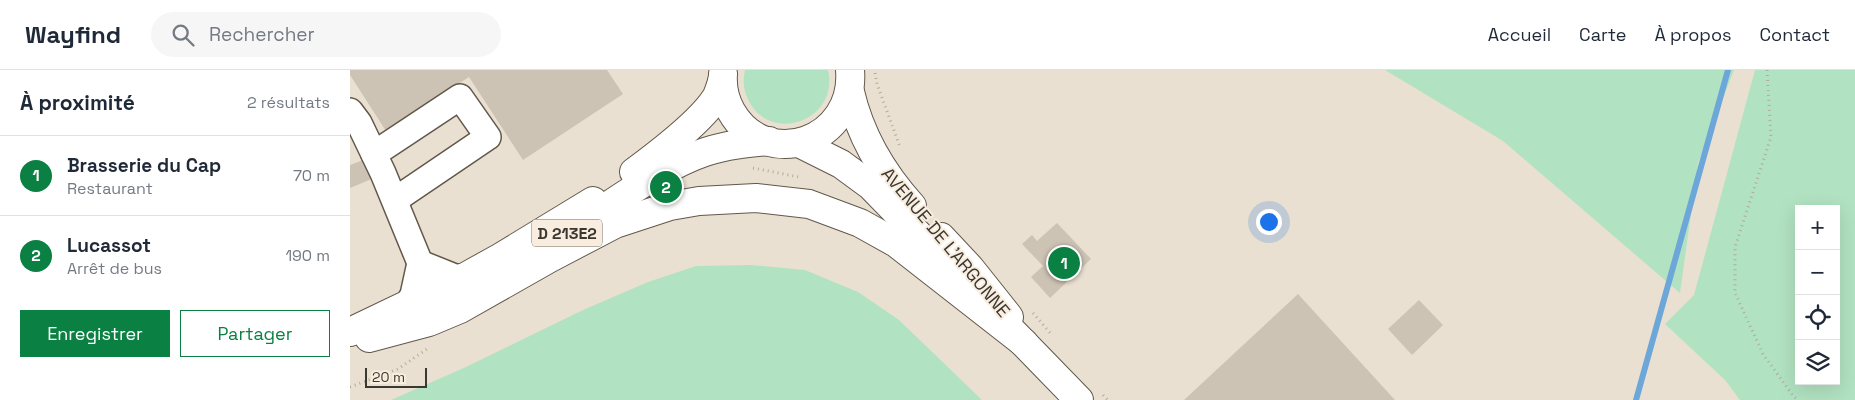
<!DOCTYPE html>
<html lang="fr">
<head>
<meta charset="utf-8">
<style>
  :root { --surface:#fff; --page:#f6f6f7; --text:#1f2937; --muted:#747a83; --line:#e0e1e3; --accent:#0b8043 }
  body { margin:0; font-family:"Space Grotesk",sans-serif; background:var(--page); color:var(--text) }
  .controls { position:absolute; right:15px; bottom:15px; display:grid; overflow:hidden; border-radius:0px; box-shadow:0 5px 20px #0002 }
  .controls button { width:45px; height:45px; display:grid; place-items:center; padding:0; border:0; border-bottom:1px solid var(--line); background:var(--surface); color:var(--text); font:25px sans-serif }
  .scale { position:absolute; left:15px; bottom:12px; width:62px; box-sizing:border-box; padding-left:5px; border:2px solid #3b3731; border-top:0; font-size:14px; line-height:18px; white-space:nowrap; color:#3b3731; -webkit-text-stroke:4px #f8edde; paint-order:stroke }
  .you { position:absolute; left:918px; top:151px; width:18px; height:18px; margin:-12px; border:4px solid #fff; border-radius:50%; background:#1a73e8; box-shadow:0 0 0 8px #1a73e833 }
  .badge { display:grid; place-items:center; width:32px; height:32px; border-radius:50%; background:var(--accent); color:#fff; font-size:16px; font-weight:700 }
  .pin { position:absolute; translate:-50% -50%; border:2px solid #fff; box-shadow:0 1px 5px #0006 }
  .list { margin:0; padding:0; list-style:none }
  h2 { display:flex; justify-content:space-between; align-items:center; height:65px; margin:0; padding:0 20px; font-size:21px }
  h2 small { font-size:16px; font-weight:400; color:var(--muted) }
  .list li { display:grid; grid-template-columns:32px 1fr auto; gap:15px; align-items:center; box-sizing:border-box; height:80px; padding:0 20px; border-top:1px solid var(--line) }
  .list b { display:block; font-size:19px; white-space:nowrap }
  .list p { margin:0; font-size:16px; white-space:nowrap; color:var(--muted) }
  .list em { font-size:16px; font-style:normal; color:var(--muted) }
  .actions { display:flex; gap:10px; padding:15px 20px }
  .actions a { flex:1; padding:11px 0; border:1px solid var(--accent); border-radius:0px; text-align:center; font-size:18px; color:var(--accent) }
  .actions .main { background:var(--accent); color:#fff }
  .icon { flex:none; width:28px; height:28px; fill:none; stroke:currentColor; stroke-width:2; stroke-linecap:round; stroke-linejoin:round }
  .map { position:relative; flex:none; width:1505px; height:330px; overflow:hidden }
  header { display:flex; align-items:center; gap:30px; box-sizing:border-box; height:70px; padding:0 25px; background:var(--surface); border-bottom:1px solid var(--line) }
  header strong { font-size:24px }
  nav { display:flex; gap:28px; margin-inline-start:auto; font-size:18px }
  .search { width:350px; height:45px; background:var(--page); display:flex; align-items:center; gap:12px; box-sizing:border-box; padding:0 18px; border-radius:28px; color:var(--muted); font-size:19px }
  main { display:flex }
  aside { flex:1; background:var(--surface) }
  .map>svg:first-child { display:block }
</style>
</head>
<body>
<header>
<strong>Wayfind</strong>
<div class="search"><svg class="icon" aria-label="search" viewBox="0 0 24 24"><circle cx="10" cy="10" r="6"/><path d="M15 15l6 6"/></svg>Rechercher</div>
<nav><a>Accueil</a><a>Carte</a><a>À propos</a><a>Contact</a></nav>
</header>
<main>
<aside>
<h2>À proximité<small>2 résultats</small></h2>
<ul class="list">
<li><span class="badge">1</span><div><b>Brasserie du Cap</b><p>Restaurant</p></div><em>70 m</em></li>
<li><span class="badge">2</span><div><b>Lucassot</b><p>Arrêt de bus</p></div><em>190 m</em></li>
</ul>
<div class="actions"><a class="main">Enregistrer</a><a>Partager</a></div>
</aside>
<div class="map">
<svg width="1505" height="330" viewBox="0 0 1505 330">
  <rect width="100%" height="100%" fill="#eae0d1"/>
  <!-- green -->
  <g fill="#b1e2c1" fill-rule="evenodd">
    <path d="M395,0H478C490,52 417,76 397,27C393,18 393,9 395,0Z"/>
    <path d="M1035,0H1384L1348,93L1330,223L1153,71Z"/>
    <path d="M1405,0H1505V330H1390L1375,310L1315,254L1344,225ZM1449,139H1486V311H1449Z"/>
    <path d="M401,195L455,200L508,222L549,250L632,330H41L116,297L233,240L298,212L346,196Z"/>
  </g>
  <g fill="none" stroke-linecap="round" stroke-linejoin="round">
    <!-- stream -->
    <path stroke="#6da7d9" stroke-width="6" d="M1286,330L1378,0"/>
  </g>
  <!-- building -->
  <g fill="#cdc3b4">
    <path d="M0,0H257L273,24L173,90L119,7L36,61L0,5Z"/>
    <path d="M16,89L24,108L0,118V95Z"/>
    <path d="M707,153L741,189L700,228L681,207L693,196L672,174L682,165L687,171Z"/>
    <path d="M948,224L1045,330H834Z"/>
    <path d="M1069,230L1093,255L1062,285L1038,259Z"/>
  </g>
  <g fill="none" stroke-linecap="round" stroke-linejoin="round">
    <!-- minor casing -->
    <g stroke="#61584b" stroke-width="28">
      <g id="minor">
        <path d="M0,41L9,53L33,103L70,193"/>
        <path d="M24,84L110,27L138,67L45,130"/>
        <path d="M57,235L63,225L70,193L105,207H115"/>
      </g>
    </g>
    <!-- major casing -->
    <g stroke="#61584b" stroke-width="30">
      <g id="major">
        <path d="M373,4C372,17 375,30 381,41C416,103 506,71 500,0"/>
        <path d="M500,22C510,65 532,103 562,136"/>
        <path d="M449,73L491,94L521,116L597,194"/>
        <path d="M284,102C307,85 353,50 367,26C369,21 371,16 372,11"/>
        <path d="M229,155C267,131 313,96 355,82C376,75 397,73 419,71"/>
        <path d="M591,167L620,198L659,247"/>
        <path d="M660,259L729,330"/>
        <path d="M0,262L115,207L151,187L243,131"/>
        <path d="M19,268L79,252L110,239L200,188L265,154L320,136L349,131L406,128L459,134L510,153L546,173L674,273"/>
      </g>
    </g>
    <!-- path -->
    <g stroke="#b3ab9e" stroke-width="3" stroke-dasharray="1 4" stroke-linecap="butt">
      <path d="M1417,0L1421,67L1385,177V223L1413,284L1444,327L1449,330"/>
      <path d="M525,3L527,14L550,77"/>
      <path d="M403,98L449,107"/>
      <path d="M683,243L702,265"/>
      <path d="M0,317L48,299L77,279"/>
      <path d="M753,325L758,330"/>
    </g>
    <!-- minor -->
    <use href="#minor" stroke="#fff" stroke-width="25"/>
    <!-- major -->
    <use href="#major" stroke="#fff" stroke-width="28"/>
  </g>
  <g text-anchor="middle" dominant-baseline="central" stroke-width="4" stroke-linejoin="round" paint-order="stroke">
    <!-- shield labels -->
    <rect fill="#f8edde" stroke="#746e65" stroke-width="1" x="182" y="149.5" width="70" height="27" rx="4"/>
    <g font-size="16" font-weight="bold" fill="#3b3731">
      <text x="217" y="163">D 213E2</text>
    </g>
    <!-- street labels -->
    <g font-size="18" fill="#3b3731" stroke="#f8edde">
      <text transform="translate(596 172) rotate(50)">AVENUE DE L'ARGONNE</text>
    </g>
  </g>
</svg>
<div class="controls">
<button>+</button>
<button>−</button>
<button><svg class="icon" aria-label="locate" viewBox="0 0 24 24"><circle cx="12" cy="12" r="6"/><path d="M12 2v4M12 18v4M2 12h4M18 12h4"/></svg></button>
<button><svg class="icon" aria-label="layers" viewBox="0 0 24 24"><path d="M12 4l9 5-9 5-9-5zM3 14l9 5 9-5"/></svg></button>
</div>
<div class="scale">20 m</div>
<div class="you"></div>
<div class="pin badge" style="left:714px;top:193px">1</div>
<div class="pin badge" style="left:316px;top:117px">2</div>
</div>
</main>
</body>
</html>
